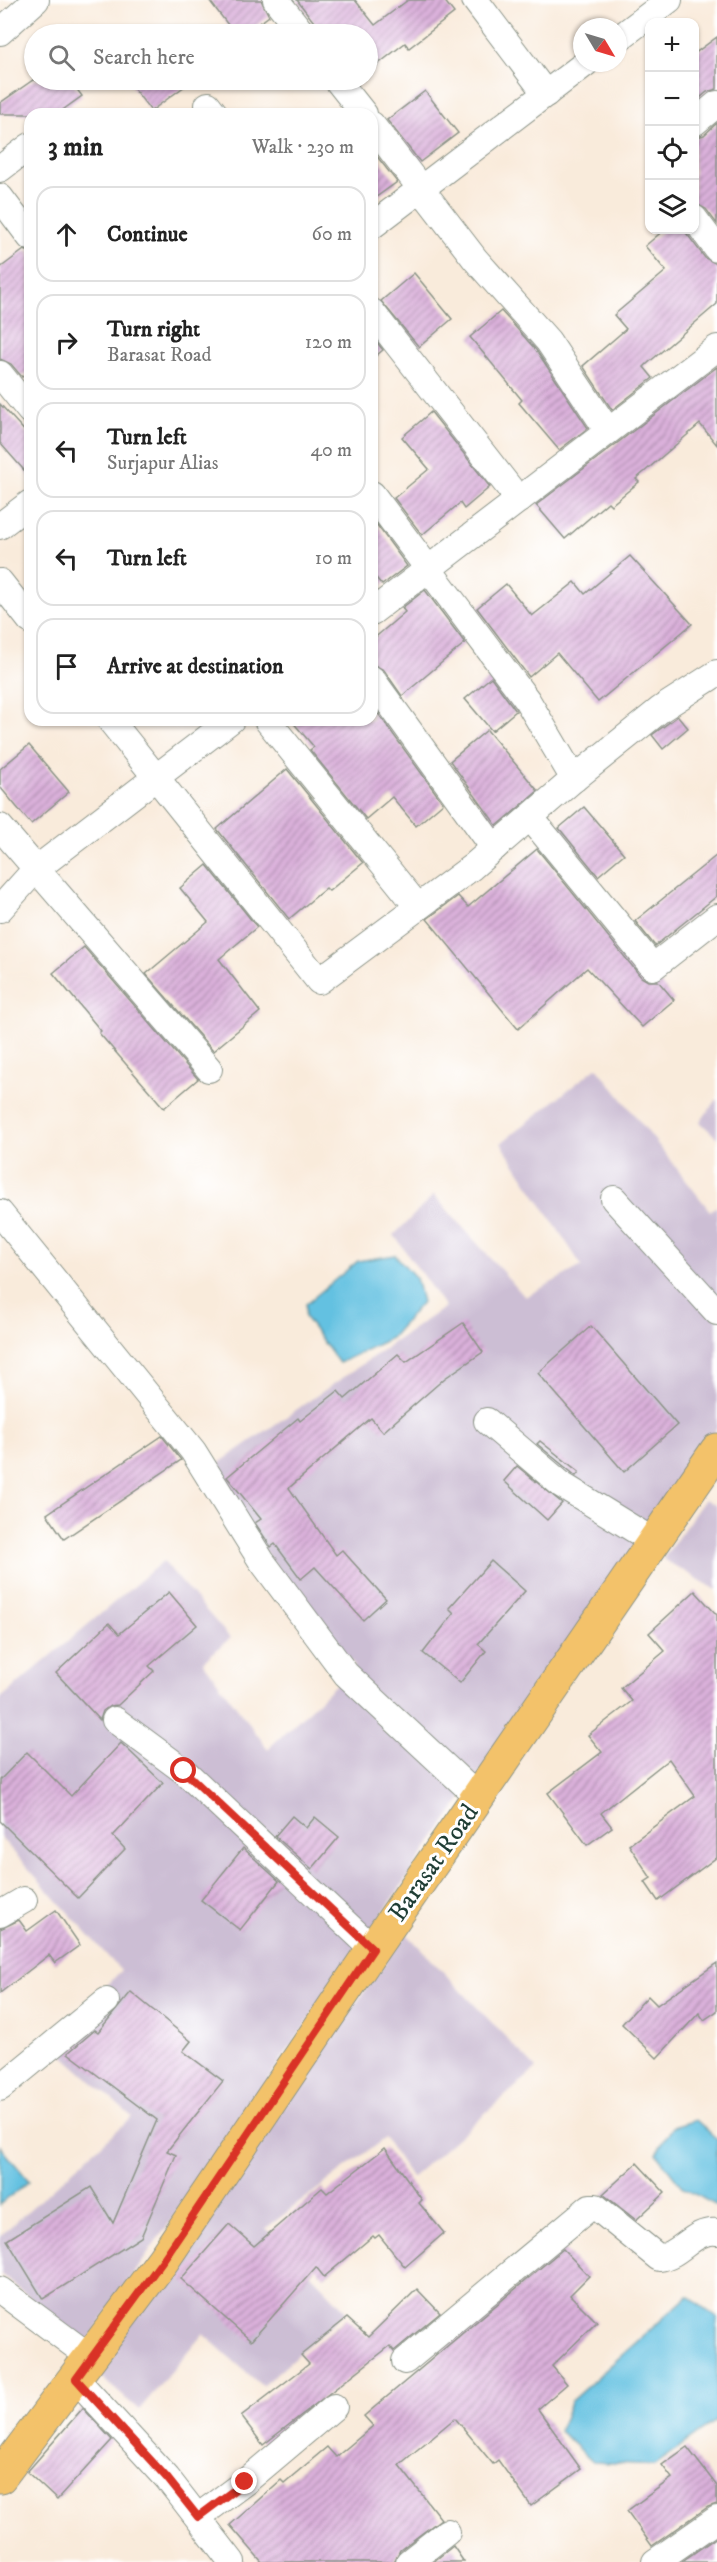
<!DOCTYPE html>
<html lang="en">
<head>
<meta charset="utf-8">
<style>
  :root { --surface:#fff; --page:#f6f6f6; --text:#222; --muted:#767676; --line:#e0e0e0 }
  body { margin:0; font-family:"IM FELL DW Pica",serif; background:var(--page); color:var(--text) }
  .controls { position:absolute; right:18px; top:18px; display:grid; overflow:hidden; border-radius:12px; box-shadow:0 2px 4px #0004 }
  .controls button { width:54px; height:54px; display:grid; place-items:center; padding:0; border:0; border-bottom:2px solid var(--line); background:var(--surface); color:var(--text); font:30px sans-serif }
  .compass { position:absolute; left:573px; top:18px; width:54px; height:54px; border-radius:50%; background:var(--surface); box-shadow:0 2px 4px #0004; rotate:128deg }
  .stop { position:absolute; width:18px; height:18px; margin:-14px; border:4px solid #d93025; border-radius:50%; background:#fff }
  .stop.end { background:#d93025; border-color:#fff; box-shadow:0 2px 6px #0008 }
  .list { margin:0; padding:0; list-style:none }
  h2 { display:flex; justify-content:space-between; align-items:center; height:78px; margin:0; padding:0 24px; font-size:26px }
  h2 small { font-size:20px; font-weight:400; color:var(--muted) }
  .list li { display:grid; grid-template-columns:39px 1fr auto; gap:18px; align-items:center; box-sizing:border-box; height:96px; margin:0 12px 12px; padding:0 12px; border:2px solid var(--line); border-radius:18px }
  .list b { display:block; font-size:22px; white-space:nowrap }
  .list p { margin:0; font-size:20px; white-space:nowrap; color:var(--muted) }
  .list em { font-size:20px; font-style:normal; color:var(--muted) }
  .icon { flex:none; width:33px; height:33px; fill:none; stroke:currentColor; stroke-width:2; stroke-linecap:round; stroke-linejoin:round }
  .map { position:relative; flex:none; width:717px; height:2562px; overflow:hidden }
  .search { position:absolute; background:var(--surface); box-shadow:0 2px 4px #0004; left:24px; top:24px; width:354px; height:66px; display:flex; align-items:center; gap:15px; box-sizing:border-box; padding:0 21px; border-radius:33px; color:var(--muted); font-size:22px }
  .panel { position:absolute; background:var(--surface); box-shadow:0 2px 4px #0004; left:24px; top:108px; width:354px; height:618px; border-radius:18px }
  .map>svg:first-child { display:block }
</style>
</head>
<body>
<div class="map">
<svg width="717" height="2562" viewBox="0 0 717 2562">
  <defs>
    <pattern id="building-hatch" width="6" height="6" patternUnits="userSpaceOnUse" patternTransform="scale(1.5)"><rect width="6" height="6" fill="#dbb1db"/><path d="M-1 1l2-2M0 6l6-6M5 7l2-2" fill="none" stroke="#b191b2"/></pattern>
  </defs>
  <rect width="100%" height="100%" fill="#fff"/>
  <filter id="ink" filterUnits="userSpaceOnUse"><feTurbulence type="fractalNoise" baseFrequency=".0167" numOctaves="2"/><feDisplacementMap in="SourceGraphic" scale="12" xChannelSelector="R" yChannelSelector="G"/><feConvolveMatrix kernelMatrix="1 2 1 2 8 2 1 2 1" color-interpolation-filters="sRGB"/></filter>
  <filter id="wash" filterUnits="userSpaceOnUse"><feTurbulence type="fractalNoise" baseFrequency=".008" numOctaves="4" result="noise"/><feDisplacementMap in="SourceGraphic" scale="24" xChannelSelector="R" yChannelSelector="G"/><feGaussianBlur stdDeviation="1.35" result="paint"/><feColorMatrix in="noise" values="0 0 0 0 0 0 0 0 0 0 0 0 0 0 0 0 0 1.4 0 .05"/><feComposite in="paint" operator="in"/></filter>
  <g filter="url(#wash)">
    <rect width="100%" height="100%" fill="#f9ebdb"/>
    <!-- industrial -->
    <g fill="#ccbed4">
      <path d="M597,1067L710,1211L717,1206V1428L87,2342L0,2274V2236L132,2117L49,2043L121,1971L0,1837V1699L163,1561L230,1638L203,1662L268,1749L355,1666L273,1564L212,1468L445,1307L394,1235L434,1195L525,1297L582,1266L501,1143Z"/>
      <path d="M717,1099V1138L700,1122Z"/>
      <path d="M705,1499L717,1506V1590L663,1559Z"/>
      <path d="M406,1933L536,2069L411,2178L385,2138L266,2228L347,2311L262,2386L203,2334L139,2410L95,2372Z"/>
    </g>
    <!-- water -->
    <g fill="#63c1e1" stroke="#417f8a" stroke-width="1.5">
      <path d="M395,1255L416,1278L422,1302L391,1338L339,1363L305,1317L306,1304L358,1261Z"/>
      <path d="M696,2120L717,2139V2206L683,2188L656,2153L673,2127Z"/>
      <path d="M0,2146L29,2181L0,2205Z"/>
      <path d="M688,2296L717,2318V2420L654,2465L593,2462L559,2431L571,2401Z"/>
    </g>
    <g id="blocks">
      <!-- building -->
      <g fill="url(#building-hatch)">
        <path d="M209,0H261L269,16L245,34H235Z"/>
        <path d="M297,0H355L375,25L408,0H444L454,13L409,48L405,43L368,72V34H323Z"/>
        <path d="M717,37V89L707,92L694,103V54Z"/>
        <path d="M33,80H70L82,96L57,114H0V103Z"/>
        <path d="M127,80H193L151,111Z"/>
        <path d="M425,91L458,133L420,162L387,120Z"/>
        <path d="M717,123V224L706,209L694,203V138L704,135Z"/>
        <path d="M372,150L397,182L372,200Z"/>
        <path d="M664,230H684L705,258L717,264V304L647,364L644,367L653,378L612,410L583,366L626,329L614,315L666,271L645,246Z"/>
        <path d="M24,250L30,252V371L22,377L11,364L0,359V268Z"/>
        <path d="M414,273L452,319L419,347L381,301Z"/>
        <path d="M501,311L536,350L588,428L559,450L519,403L522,400L470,337Z"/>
        <path d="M372,336L383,350L372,359Z"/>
        <path d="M717,367V445L700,424L636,479L639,482L611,505L608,502L565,539L536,505Z"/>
        <path d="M0,404L30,437V477L0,443Z"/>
        <path d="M431,412L490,487L464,509L460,503L422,535L394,498L429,469L402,437Z"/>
        <path d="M374,521L407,566L382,585L372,573Z"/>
        <path d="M630,556L692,624L598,702L557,653L529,677L477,608L506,584L532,616L575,582L585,594Z"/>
        <path d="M425,590L465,643L402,696L384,670L372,664V640L405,612L402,608Z"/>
        <path d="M491,677L516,711L492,731L465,699Z"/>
        <path d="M372,705L443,803L416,826L392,797L366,819L310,750L314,747L291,720H372Z"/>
        <path d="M678,716L688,728L663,749L652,735Z"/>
        <path d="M487,730L538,791L497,826L450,761Z"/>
        <path d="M29,745L69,792L31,824L0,787V769Z"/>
        <path d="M287,769L363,863L329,891L326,888L289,919L217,829Z"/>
        <path d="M584,807L624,854L598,876L559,828Z"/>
        <path d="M537,849L641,977L648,981H658L674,1000L642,1027L587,968L518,1029L427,919L458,896L468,907Z"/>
        <path d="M717,855V896L655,946L635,921Z"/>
        <path d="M207,865L257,927L219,959L260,1012L213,1051L146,974L208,922L180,888Z"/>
        <path d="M84,947L198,1079L164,1108L99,1033L101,1031L53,973Z"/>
        <path d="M463,1323L483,1352L445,1378L383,1432L371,1418L289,1488L336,1555L342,1550L386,1599L363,1620L315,1567L301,1579L275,1544L271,1547L255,1523L261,1519L227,1477L298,1418L300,1421L338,1391L345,1399L398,1354L406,1362Z"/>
        <path d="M591,1326L677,1425L624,1472L538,1373Z"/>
        <path d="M162,1436L181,1460L64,1539L47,1514Z"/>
        <path d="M540,1441L579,1472L576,1476L537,1444Z"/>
        <path d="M517,1466L562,1503L547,1520L504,1481Z"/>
        <path d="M491,1561L525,1591L478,1644L486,1651L460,1683L423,1653L454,1613L449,1608Z"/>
        <path d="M695,1591L717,1615V1857L658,1901L645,1882L651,1878L629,1845L695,1796L669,1759L601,1813L612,1827L587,1845L548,1793L602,1752L588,1735L632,1701L621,1688L665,1651L649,1633Z"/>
        <path d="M169,1592L197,1625L149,1666L154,1671L118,1705L110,1706L103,1711L100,1720L56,1673L109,1623L119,1634Z"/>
        <path d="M121,1743L163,1783L113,1836L125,1849L78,1898L0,1821V1780L27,1752L71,1796Z"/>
        <path d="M292,1816L306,1828L315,1817L339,1837L312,1869L275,1836Z"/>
        <path d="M243,1848L279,1881L240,1930L201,1900Z"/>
        <path d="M56,1910L80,1945L55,1963L49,1955L0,1993V1929L19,1920L27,1931Z"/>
        <path d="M717,1963V2011L704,2020L699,2013L657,2058L622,2024L648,1996L657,2005Z"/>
        <path d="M131,1992L191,2041L183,2051L223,2081L167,2151L176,2155L141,2237L43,2299L7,2240L91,2187L113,2223L157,2120L68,2053L95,2030L98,2032Z"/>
        <path d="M385,2148L422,2200L419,2203L444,2233L405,2267L379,2235L375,2238L373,2236L324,2277L316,2267L251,2341L181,2279L229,2224L254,2246L322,2188L327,2193Z"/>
        <path d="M637,2163L665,2193L636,2220L603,2194Z"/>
        <path d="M563,2249L589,2276L570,2295L597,2322L552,2366L567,2384L538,2409L581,2469L531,2506L498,2460L493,2464L455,2418L399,2465L441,2519L400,2550L394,2562H262L230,2525L281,2480L284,2483L327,2447L336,2457L373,2426L364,2416Z"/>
        <path d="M417,2289L440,2313L394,2351L390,2346L263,2445L241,2416L309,2364L301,2355L347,2318L368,2337Z"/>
        <path d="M83,2408L112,2440L57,2500L27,2472Z"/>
        <path d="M687,2447L717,2486V2504L708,2507L652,2546L627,2511L672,2478L662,2465Z"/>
        <path d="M717,2537V2562H681Z"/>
        <path d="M453,2546L464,2562H433Z"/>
      </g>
    </g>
  </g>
  <g filter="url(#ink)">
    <use href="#blocks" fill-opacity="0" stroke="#8c9488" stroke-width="1.5"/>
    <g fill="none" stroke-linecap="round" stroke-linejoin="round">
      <!-- street casing -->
      <g stroke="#8c9488" stroke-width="28">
        <g id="street">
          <path d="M276,0L303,34"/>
          <path d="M475,0L546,94"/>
          <path d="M0,32L36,0"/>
          <path d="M618,39L669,0"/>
          <path d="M337,80L364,114"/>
          <path d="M208,105L215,114"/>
          <path d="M694,123L717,104"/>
          <path d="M372,125L475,259L548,341L608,431"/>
          <path d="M0,169L30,146"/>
          <path d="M0,197L30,237"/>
          <path d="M694,218L717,249"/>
          <path d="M372,226L586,63"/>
          <path d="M372,312L519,500"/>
          <path d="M0,374L30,411"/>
          <path d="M372,494L527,700L574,779"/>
          <path d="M0,526L30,503"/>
          <path d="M0,582L30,620"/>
          <path d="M372,612L717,348"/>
          <path d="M372,679L494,848"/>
          <path d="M110,720L319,981L472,867L574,779L661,709L717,673"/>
          <path d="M267,720L418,907"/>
          <path d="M530,817L653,967L717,917"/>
          <path d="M0,827L209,1069"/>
          <path d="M0,909L35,870L231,720"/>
          <path d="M614,1199L717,1312"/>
          <path d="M0,1213L193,1451L261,1560L346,1674L479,1798"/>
          <path d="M487,1421L562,1485L653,1541"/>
          <path d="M115,1720L184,1771L373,1949"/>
          <path d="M0,1914L24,1900"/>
          <path d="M0,2088L106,2001"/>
          <path d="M0,2290L90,2357"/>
          <path d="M405,2361L590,2207H596L659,2258C681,2256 693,2229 717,2232"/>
          <path d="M76,2379L167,2478L232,2562"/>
          <path d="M198,2517L245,2482L334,2407"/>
          <path d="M409,2562L447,2532"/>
          <path d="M655,2562L717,2519"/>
        </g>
      </g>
      <!-- primary casing -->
      <g stroke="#8c9488" stroke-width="35">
        <path id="primary" d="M0,2477L163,2260L373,1949L717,1450"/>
      </g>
      <!-- street -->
      <use href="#street" stroke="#fff" stroke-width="26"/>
      <!-- primary -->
      <use href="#primary" stroke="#f3c26a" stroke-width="33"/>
    </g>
  </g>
  <g fill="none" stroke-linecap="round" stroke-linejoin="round" filter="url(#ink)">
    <!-- route -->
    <path stroke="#d93025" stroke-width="8" d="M184,1771L373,1949L163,2260L76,2379L167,2478L198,2517L245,2482"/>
  </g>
  <g text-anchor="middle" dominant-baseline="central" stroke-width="6" stroke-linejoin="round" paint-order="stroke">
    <!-- street labels -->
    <g font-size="26" fill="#1f3d34" stroke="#fff">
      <text transform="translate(434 1863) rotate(-55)">Barasat Road</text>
    </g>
  </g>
</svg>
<div class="controls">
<button>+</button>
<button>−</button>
<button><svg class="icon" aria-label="locate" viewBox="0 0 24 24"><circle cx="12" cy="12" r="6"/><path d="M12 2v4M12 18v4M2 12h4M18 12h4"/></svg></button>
<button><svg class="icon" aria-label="layers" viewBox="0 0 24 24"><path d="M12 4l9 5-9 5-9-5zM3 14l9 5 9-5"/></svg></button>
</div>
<svg class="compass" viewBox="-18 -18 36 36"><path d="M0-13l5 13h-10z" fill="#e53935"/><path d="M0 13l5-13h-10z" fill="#767676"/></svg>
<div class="stop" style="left:184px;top:1771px"></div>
<div class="stop end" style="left:245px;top:2482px"></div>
<div class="search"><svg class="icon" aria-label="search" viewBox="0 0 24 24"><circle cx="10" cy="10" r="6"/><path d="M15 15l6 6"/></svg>Search here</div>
<section class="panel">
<h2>3 min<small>Walk · 230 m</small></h2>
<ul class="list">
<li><svg class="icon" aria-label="ahead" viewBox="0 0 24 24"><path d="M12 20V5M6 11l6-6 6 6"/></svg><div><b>Continue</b></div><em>60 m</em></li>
<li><svg class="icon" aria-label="right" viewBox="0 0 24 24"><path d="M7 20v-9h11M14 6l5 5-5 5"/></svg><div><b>Turn right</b><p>Barasat Road</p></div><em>120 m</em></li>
<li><svg class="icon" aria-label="left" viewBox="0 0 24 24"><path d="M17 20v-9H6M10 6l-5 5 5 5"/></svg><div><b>Turn left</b><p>Surjapur Alias</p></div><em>40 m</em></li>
<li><svg class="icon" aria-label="left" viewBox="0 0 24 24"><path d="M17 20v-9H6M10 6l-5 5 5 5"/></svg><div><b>Turn left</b></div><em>10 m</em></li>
<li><svg class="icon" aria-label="arrive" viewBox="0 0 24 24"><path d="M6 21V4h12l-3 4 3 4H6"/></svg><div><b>Arrive at destination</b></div></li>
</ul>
</section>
</div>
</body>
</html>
